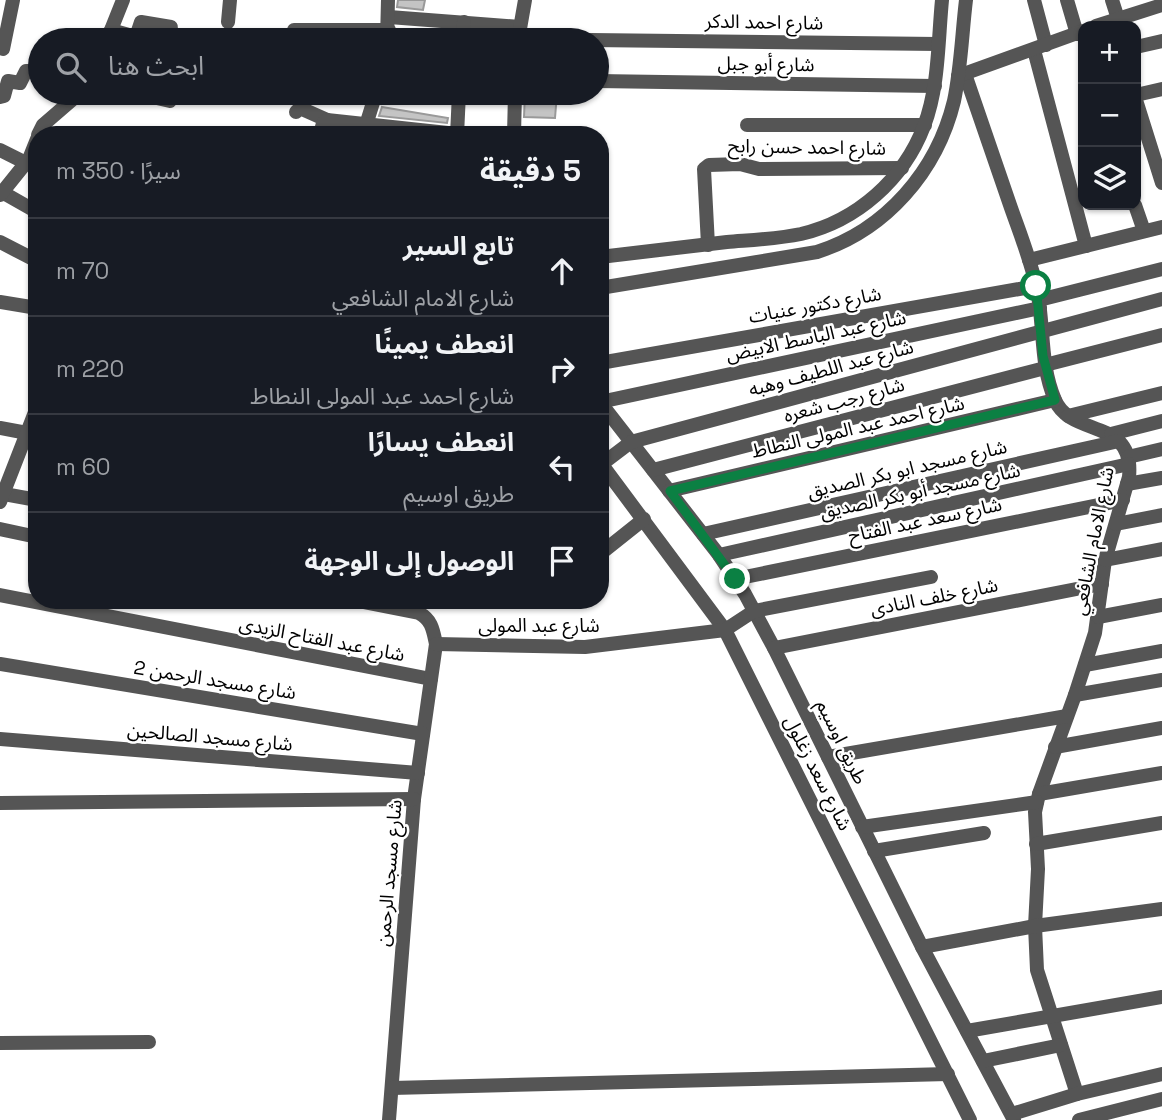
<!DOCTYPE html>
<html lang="ar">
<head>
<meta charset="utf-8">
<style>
  :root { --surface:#171b24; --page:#242831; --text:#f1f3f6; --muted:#9ea1a6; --line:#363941 }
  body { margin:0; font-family:"Space Grotesk","Noto Sans Arabic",sans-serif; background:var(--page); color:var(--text); direction:rtl }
  .controls { position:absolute; right:21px; top:21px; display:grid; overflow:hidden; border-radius:14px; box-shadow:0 2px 5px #0004 }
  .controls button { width:63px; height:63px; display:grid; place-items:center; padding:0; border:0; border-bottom:2px solid var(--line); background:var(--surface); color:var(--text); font:35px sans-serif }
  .stop { position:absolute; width:21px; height:21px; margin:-16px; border:5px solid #0b8043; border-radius:50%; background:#fff }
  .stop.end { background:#0b8043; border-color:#fff; box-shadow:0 2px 7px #0008 }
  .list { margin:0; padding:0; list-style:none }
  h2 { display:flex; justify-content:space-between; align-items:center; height:91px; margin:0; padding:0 28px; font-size:30px }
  h2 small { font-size:23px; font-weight:400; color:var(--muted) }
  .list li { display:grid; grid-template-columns:46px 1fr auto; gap:21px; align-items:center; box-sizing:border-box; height:98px; padding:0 28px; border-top:2px solid var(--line) }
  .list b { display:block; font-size:26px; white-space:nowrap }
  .list p { margin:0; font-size:23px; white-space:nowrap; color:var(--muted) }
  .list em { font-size:23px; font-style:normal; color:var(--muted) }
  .icon { flex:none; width:38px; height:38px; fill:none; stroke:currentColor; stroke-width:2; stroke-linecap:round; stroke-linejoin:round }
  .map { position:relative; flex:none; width:1162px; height:1120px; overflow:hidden; direction:ltr }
  .search { position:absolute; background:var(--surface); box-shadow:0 2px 5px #0004; left:28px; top:28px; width:581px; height:77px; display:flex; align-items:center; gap:18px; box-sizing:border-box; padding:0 24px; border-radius:38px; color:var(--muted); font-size:26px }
  .panel { position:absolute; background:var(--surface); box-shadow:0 2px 5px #0004; left:28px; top:126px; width:581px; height:483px; border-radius:28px; direction:rtl }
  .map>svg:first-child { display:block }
</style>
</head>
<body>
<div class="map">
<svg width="1162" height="1120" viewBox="0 0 1162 1120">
  <rect width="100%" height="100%" fill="#fff"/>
  <!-- building -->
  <g fill="#c4c4c4" stroke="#999" stroke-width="2">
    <path d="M398,0H425L423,10L397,7Z"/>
    <path d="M525,93H557L555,118L524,117Z"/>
    <path d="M382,107L448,118L447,123L379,116Z"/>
  </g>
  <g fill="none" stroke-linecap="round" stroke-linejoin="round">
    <!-- minor -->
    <g stroke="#555" stroke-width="14">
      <path d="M1034,0L1046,45"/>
      <path d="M1067,0L1077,34"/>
      <path d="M1112,0L1120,25"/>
      <path d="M389,17L520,27"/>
      <path d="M228,22L230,0"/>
      <path d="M1096,26L1162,5"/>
      <path d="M111,30L136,37L141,22L171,27"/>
      <path d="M294,30H389"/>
      <path d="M107,40L123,0"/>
      <path d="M387,40L388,0"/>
      <path d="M462,40L464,22"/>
      <path d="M518,40L525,0"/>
      <path d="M590,40L938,44"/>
      <path d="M1136,47L1162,41"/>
      <path d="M3,49L13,0"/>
      <path d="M1034,50L1086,246"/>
      <path d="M965,74C980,117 995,161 1010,205C1019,231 1030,258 1036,285C1045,324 1039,363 1055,400C1071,438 1135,417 1129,477L1105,560L1095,633L1075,695L1039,794L1035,812L1038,869L1035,926L1037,970L1077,1094"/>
      <path d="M958,76L1083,31"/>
      <path d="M597,81L935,86"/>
      <path d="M135,93L170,101"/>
      <path d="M1136,95L1162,89"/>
      <path d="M0,97L4,96L8,81L20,83L26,71H40"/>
      <path d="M1136,100L1162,183"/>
      <path d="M296,112L300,108L327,120"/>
      <path d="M366,125L376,93"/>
      <path d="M747,125H925"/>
      <path d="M38,135L43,125L80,93"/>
      <path d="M320,135L323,123L327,120L457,134"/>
      <path d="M457,135L459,93"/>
      <path d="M514,135L515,93"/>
      <path d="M0,150L26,163"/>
      <path d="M2,192L37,212"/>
      <path d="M0,195L29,159L37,139"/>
      <path d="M1135,205L1144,231"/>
      <path d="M0,242L37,261"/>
      <path d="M708,245L704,169L709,165L740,164L759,169L902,168"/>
      <path d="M600,257C643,252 685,247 727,242C751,240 777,239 801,234C857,221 904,179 924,126C939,87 938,41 942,0"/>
      <path d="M1029,260L1162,227"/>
      <path d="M600,288L817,252C886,230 937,171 954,101C961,68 962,33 966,0"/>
      <path d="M1039,300L1162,269"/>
      <path d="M0,302L37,308"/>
      <path d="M600,363L1036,286"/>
      <path d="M1045,365L1162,335"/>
      <path d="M600,402L719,555L745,594L774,648L922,947L1014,1120"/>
      <path d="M600,402L1040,308"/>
      <path d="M1068,416L1162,393"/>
      <path d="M0,428L27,433"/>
      <path d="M1111,434L1162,421"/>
      <path d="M1128,457L1162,449"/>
      <path d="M600,462L725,630L970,1120"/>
      <path d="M602,464L631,442L1162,299"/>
      <path d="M653,470L1045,368"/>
      <path d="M1127,484L1162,478"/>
      <path d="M669,491L1055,400"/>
      <path d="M4,494L37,500"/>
      <path d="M0,502L37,407"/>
      <path d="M1116,524L1162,515"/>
      <path d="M0,529L37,537"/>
      <path d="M703,534L1119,441"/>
      <path d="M600,554L644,519"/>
      <path d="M719,555L1129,464"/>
      <path d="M1105,560L1162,549"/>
      <path d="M735,579L1123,500"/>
      <path d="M0,595L431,679"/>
      <path d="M353,600L419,613C432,620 433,630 436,644L414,799L389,1120"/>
      <path d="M1098,617L1162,605"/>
      <path d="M436,644L585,647L725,630L754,611L931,577"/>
      <path d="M774,648L1102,584"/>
      <path d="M0,664L423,734"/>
      <path d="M1085,665L1162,651"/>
      <path d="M1075,695L1162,680"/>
      <path d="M0,739L418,773"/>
      <path d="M1055,747L1162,728"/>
      <path d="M828,757L1067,716"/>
      <path d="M1039,794L1162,773"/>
      <path d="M0,803L414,799"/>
      <path d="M862,827L1037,802"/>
      <path d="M1036,844L1162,823"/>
      <path d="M874,851L984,833"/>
      <path d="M922,947L1035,926L1162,909"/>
      <path d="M967,1031L1162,997"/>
      <path d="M0,1043L149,1042"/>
      <path d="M983,1061L1061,1045"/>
      <path d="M392,1088L948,1074"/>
      <path d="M1012,1114L1077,1094L1162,1074"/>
      <path d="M1079,1120L1162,1099"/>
    </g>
  </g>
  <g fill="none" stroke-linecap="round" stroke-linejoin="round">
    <!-- route -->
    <path stroke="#0b8043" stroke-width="9" d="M735,579L670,491L1055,400L1043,356L1036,286"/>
  </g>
  <g text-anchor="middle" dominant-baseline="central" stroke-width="5" stroke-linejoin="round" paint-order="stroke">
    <!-- street labels -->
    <g font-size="19" fill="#000" stroke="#fff">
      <text transform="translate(764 22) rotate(1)">شارع احمد الدكر</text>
      <text transform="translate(766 64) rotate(1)">شارع أبو جبل</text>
      <text transform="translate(807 147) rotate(1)">شارع احمد حسن رابح</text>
      <text transform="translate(815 305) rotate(-10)">شارع دكتور عنيات</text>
      <text transform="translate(816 336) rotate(-12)">شارع عبد الباسط الابيض</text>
      <text transform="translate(831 368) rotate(-15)">شارع عبد اللطيف وهبه</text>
      <text transform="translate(844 400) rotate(-15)">شارع رجب شعره</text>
      <text transform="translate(858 427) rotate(-13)">شارع احمد عبد المولى النطاط</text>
      <text transform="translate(907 469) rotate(-13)">شارع مسجد ابو بكر الصديق</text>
      <text transform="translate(920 491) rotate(-12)">شارع مسجد أبو بكر الصديق</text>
      <text transform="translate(925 520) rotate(-12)">شارع سعد عبد الفتاح</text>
      <text transform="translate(1093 541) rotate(-79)">شارع الامام الشافعي</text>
      <text transform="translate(934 597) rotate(-11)">شارع خلف النادى</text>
      <text x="539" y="625">شارع عبد المولى</text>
      <text transform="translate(322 639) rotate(11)">شارع عبد الفتاح الزيدى</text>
      <text transform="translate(215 680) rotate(9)">شارع مسجد الرحمن 2</text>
      <text transform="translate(210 737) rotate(5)">شارع مسجد الصالحين</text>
      <text transform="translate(842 742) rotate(64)">طريق اوسيم</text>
      <text transform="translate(818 773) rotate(63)">شارع سعد زغلول</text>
      <text transform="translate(389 873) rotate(-85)">شارع مسجد الرحمن</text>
    </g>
  </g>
</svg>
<div class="controls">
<button>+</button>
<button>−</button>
<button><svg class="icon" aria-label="layers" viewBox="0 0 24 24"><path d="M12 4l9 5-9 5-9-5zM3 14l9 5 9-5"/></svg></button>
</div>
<div class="stop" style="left:1036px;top:286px"></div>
<div class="stop end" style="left:735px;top:579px"></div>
<div class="search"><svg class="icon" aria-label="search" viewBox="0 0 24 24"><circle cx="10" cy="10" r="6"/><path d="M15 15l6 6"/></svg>ابحث هنا</div>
<section class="panel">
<h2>5 دقيقة<small>سيرًا · 350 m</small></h2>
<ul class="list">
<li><svg class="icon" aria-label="ahead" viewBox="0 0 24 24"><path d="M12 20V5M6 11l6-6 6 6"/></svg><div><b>تابع السير</b><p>شارع الامام الشافعي</p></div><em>70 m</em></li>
<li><svg class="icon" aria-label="right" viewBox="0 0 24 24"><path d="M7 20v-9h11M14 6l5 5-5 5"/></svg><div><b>انعطف يمينًا</b><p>شارع احمد عبد المولى النطاط</p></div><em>220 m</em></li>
<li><svg class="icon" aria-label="left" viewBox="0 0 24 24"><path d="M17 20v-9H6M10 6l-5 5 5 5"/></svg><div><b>انعطف يسارًا</b><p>طريق اوسيم</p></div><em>60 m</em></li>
<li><svg class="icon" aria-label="arrive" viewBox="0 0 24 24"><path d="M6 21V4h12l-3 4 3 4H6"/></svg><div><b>الوصول إلى الوجهة</b></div></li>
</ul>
</section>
</div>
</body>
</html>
